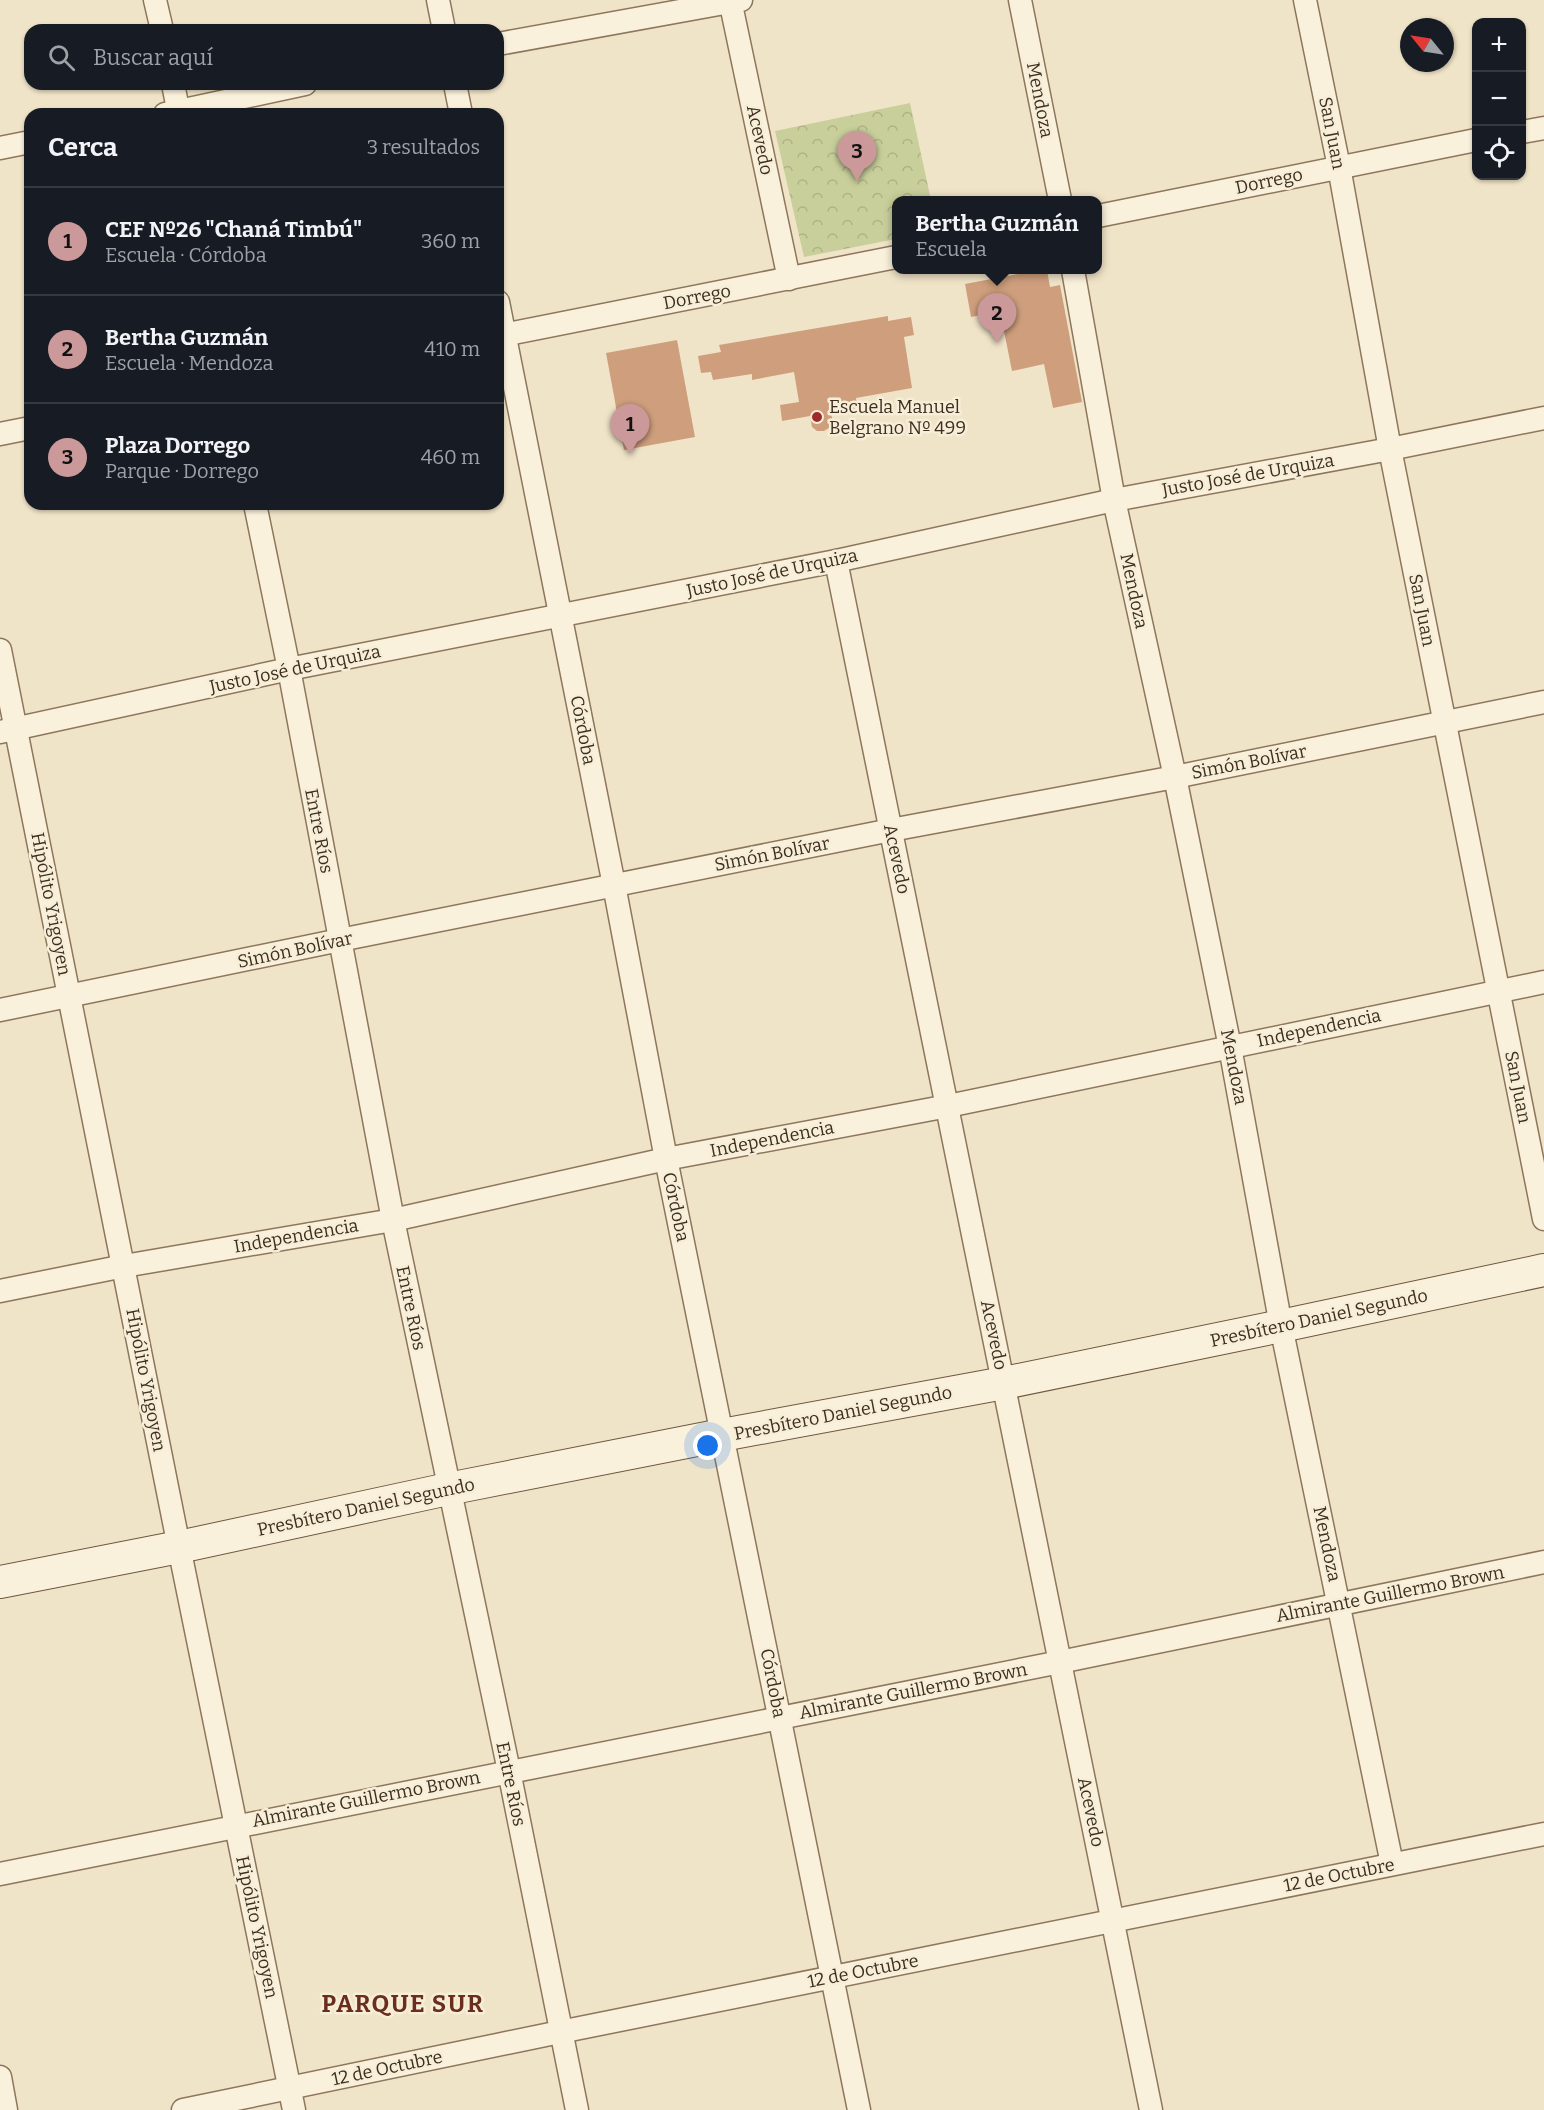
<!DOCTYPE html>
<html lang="es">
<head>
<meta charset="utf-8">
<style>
  :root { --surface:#171b24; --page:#242831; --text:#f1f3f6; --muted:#9ea1a6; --line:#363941; --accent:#cc999b }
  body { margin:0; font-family:Bitter,serif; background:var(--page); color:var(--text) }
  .controls { position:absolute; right:18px; top:18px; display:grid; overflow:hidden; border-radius:12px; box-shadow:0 2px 4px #0004 }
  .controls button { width:54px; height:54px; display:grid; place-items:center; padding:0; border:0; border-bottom:2px solid var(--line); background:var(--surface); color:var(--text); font:30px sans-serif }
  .compass { position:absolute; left:1400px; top:18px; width:54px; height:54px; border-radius:50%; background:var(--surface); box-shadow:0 2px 4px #0004; rotate:300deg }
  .you { position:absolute; left:708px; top:1446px; width:21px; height:21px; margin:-15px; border:4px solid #fff; border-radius:50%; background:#1a73e8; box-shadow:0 0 0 9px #1a73e833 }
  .badge { display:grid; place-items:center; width:39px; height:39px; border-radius:50%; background:var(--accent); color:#111; font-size:20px; font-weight:700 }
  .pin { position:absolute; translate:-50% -50px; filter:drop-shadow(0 2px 3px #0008) }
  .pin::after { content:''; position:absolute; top:32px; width:21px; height:18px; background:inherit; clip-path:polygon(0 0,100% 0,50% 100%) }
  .popup { position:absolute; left:892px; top:196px; width:210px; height:78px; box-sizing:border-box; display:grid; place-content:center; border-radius:12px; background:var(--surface); filter:drop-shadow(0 2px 4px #0005); font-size:20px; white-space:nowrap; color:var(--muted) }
  .popup b { font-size:22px; color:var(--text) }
  .popup::after { content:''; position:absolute; left:50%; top:100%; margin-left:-12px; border:12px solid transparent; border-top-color:var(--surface) }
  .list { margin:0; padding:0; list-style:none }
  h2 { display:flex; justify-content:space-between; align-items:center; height:78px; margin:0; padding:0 24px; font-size:26px }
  h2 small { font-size:20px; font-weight:400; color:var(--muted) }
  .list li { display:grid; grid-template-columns:39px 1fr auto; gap:18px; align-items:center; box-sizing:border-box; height:108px; padding:0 24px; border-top:2px solid var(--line) }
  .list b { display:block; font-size:22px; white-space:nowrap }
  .list p { margin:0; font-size:20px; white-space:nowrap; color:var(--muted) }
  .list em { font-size:20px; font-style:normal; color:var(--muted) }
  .icon { flex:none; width:33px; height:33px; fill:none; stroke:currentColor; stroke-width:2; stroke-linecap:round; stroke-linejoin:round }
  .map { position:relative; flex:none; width:1544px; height:2110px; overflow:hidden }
  .search { position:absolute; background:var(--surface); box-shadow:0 2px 4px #0004; left:24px; top:24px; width:480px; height:66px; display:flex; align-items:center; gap:15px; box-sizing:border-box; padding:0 21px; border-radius:18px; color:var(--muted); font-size:22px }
  .panel { position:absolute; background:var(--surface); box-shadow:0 2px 4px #0004; left:24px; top:108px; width:480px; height:402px; border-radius:18px }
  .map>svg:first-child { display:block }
</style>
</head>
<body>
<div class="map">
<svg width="1544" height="2110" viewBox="0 0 1544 2110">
  <defs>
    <pattern id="park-crowns" width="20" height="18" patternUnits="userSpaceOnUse" patternTransform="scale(1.5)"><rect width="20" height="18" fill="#c9cf9b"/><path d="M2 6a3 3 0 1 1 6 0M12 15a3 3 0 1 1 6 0" fill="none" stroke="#aeb285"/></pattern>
  </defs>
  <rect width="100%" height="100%" fill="#f0e4c8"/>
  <!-- park -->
  <path fill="url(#park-crowns)" d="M910,103L931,200H896V239L804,257L775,131Z"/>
  <!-- building -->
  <g fill="#cf9f7d">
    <path d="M1039,270H1047L1050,287L1060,285L1082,402L1053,408L1044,364L1012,371L1000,311L971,317L965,284Z"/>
    <path d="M888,316V321L911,317L914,335L904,337L912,388L856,398L857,408L831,413L833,422L829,428L824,431H817L812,427L810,416L782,421L780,405L799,402L794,372L752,380V374L713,380L711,372L701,373L698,356L721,352L719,345Z"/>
    <path d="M677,340L695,437L624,450L606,353Z"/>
  </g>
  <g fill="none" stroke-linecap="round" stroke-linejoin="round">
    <!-- street casing -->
    <g stroke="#8d765c" stroke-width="25">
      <g id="street">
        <path d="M155,0L162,30"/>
        <path d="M438,0L444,30"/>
        <path d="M730,0L789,279"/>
        <path d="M1020,0L1060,200"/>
        <path d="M1305,0L1339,167L1390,449L1544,1219"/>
        <path d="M498,44L741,0"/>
        <path d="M173,84L179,114"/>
        <path d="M455,84L461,114"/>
        <path d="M165,114L305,84"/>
        <path d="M1522,132L1544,128"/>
        <path d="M0,148L30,142"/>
        <path d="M1098,216L1476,140"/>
        <path d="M1073,270L1114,500L1175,777L1230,1047L1281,1326L1392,1864"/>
        <path d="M498,302L614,885L666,1159L859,2110"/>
        <path d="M498,336L896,257"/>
        <path d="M0,434L30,428"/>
        <path d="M255,504L289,669L393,1220L509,1771L577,2110"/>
        <path d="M836,561L1151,2110"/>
        <path d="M0,650L179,1547L294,2110"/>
        <path d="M0,732L289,669L836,561L1114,500L1390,449L1544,418"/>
        <path d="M0,1010L340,940L891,830L1175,777L1544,702"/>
        <path d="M0,1291L124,1266L393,1220L666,1159L948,1106L1544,982"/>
        <path d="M0,1874L1060,1662L1544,1562"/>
        <path d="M0,2077L6,2110"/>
        <path d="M183,2110L560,2032L1544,1834"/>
      </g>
    </g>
    <!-- secondary casing -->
    <g stroke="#6f573f" stroke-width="34">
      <path id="secondary" d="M0,1582L179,1547L448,1489L722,1435L1004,1383L1281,1326L1544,1270"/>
    </g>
    <!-- street -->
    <use href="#street" stroke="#faf1dc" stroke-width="22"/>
    <!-- secondary -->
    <use href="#secondary" stroke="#faf1dc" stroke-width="32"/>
  </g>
  <!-- markers -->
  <circle fill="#9e2a2b" stroke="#f7eed8" stroke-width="2" cx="817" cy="417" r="6"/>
  <g text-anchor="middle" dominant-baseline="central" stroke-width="5" stroke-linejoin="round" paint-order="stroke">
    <!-- street labels -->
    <g font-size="18" fill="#3d2e20" stroke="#f7eed8">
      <text transform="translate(1040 100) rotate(79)">Mendoza</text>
      <text transform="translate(1332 133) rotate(79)">San Juan</text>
      <text transform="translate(760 140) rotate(78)">Acevedo</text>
      <text transform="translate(1269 181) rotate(-12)">Dorrego</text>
      <text transform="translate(697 297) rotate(-11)">Dorrego</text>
      <text transform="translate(1248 475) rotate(-10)">Justo José de Urquiza</text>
      <text transform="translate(772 573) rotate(-12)">Justo José de Urquiza</text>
      <text transform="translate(1134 591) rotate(78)">Mendoza</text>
      <text transform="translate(1422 610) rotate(79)">San Juan</text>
      <text transform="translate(295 669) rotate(-12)">Justo José de Urquiza</text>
      <text transform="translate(583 730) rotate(79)">Córdoba</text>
      <text transform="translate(1249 762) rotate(-11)">Simón Bolívar</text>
      <text transform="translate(319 831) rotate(79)">Entre Ríos</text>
      <text transform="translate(772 854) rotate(-11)">Simón Bolívar</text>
      <text transform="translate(897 859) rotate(78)">Acevedo</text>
      <text transform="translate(51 904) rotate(79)">Hipólito Yrigoyen</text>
      <text transform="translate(295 950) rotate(-12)">Simón Bolívar</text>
      <text transform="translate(1319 1028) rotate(-12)">Independencia</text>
      <text transform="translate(1234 1067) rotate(79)">Mendoza</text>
      <text transform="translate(1518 1087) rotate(79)">San Juan</text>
      <text transform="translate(772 1139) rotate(-11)">Independencia</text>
      <text transform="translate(676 1207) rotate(78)">Córdoba</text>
      <text transform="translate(296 1236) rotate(-10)">Independencia</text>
      <text transform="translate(411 1308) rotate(78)">Entre Ríos</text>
      <text transform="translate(1319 1318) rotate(-12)">Presbítero Daniel Segundo</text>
      <text transform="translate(994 1335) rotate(78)">Acevedo</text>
      <text transform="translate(146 1380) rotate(79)">Hipólito Yrigoyen</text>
      <text transform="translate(843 1413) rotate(-11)">Presbítero Daniel Segundo</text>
      <text transform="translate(366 1507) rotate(-12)">Presbítero Daniel Segundo</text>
      <text transform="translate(1327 1544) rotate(78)">Mendoza</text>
      <text transform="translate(1390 1594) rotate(-11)">Almirante Guillermo Brown</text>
      <text transform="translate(773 1683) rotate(79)">Córdoba</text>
      <text transform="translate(913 1691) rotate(-11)">Almirante Guillermo Brown</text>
      <text transform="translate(511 1784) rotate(78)">Entre Ríos</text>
      <text transform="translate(366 1799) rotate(-11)">Almirante Guillermo Brown</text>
      <text transform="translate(1091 1812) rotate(78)">Acevedo</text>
      <text transform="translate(1339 1875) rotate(-11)">12 de Octubre</text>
      <text transform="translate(257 1927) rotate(78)">Hipólito Yrigoyen</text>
      <text transform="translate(863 1971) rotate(-11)">12 de Octubre</text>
      <text transform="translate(387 2068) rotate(-12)">12 de Octubre</text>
    </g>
    <!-- poi labels -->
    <g font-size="18" fill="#3d2e20" stroke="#f7eed8" text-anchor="start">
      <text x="829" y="407">Escuela Manuel<tspan x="829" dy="21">Belgrano Nº 499</tspan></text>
    </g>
    <!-- district labels -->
    <g font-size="24" font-weight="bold" letter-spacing="1.5" fill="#6b2e1e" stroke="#f7eed8">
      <text x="403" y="2004">PARQUE SUR</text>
    </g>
  </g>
</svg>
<div class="controls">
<button>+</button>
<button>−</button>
<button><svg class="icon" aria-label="locate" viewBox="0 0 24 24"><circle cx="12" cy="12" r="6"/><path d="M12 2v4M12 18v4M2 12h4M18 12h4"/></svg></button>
</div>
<svg class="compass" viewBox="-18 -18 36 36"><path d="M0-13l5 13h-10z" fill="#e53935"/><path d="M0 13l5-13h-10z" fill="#9ea1a6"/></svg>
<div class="you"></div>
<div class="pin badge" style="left:630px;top:454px">1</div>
<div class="pin badge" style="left:997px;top:343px">2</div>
<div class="popup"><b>Bertha Guzmán</b>Escuela</div>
<div class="pin badge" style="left:857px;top:181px">3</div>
<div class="search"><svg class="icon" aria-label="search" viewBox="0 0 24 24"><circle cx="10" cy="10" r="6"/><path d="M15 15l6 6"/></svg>Buscar aquí</div>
<section class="panel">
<h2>Cerca<small>3 resultados</small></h2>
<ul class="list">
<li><span class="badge">1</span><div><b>CEF Nº26 &quot;Chaná Timbú&quot;</b><p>Escuela · Córdoba</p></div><em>360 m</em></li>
<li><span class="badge">2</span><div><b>Bertha Guzmán</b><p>Escuela · Mendoza</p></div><em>410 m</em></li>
<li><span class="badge">3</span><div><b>Plaza Dorrego</b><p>Parque · Dorrego</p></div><em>460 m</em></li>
</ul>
</section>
</div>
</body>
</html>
